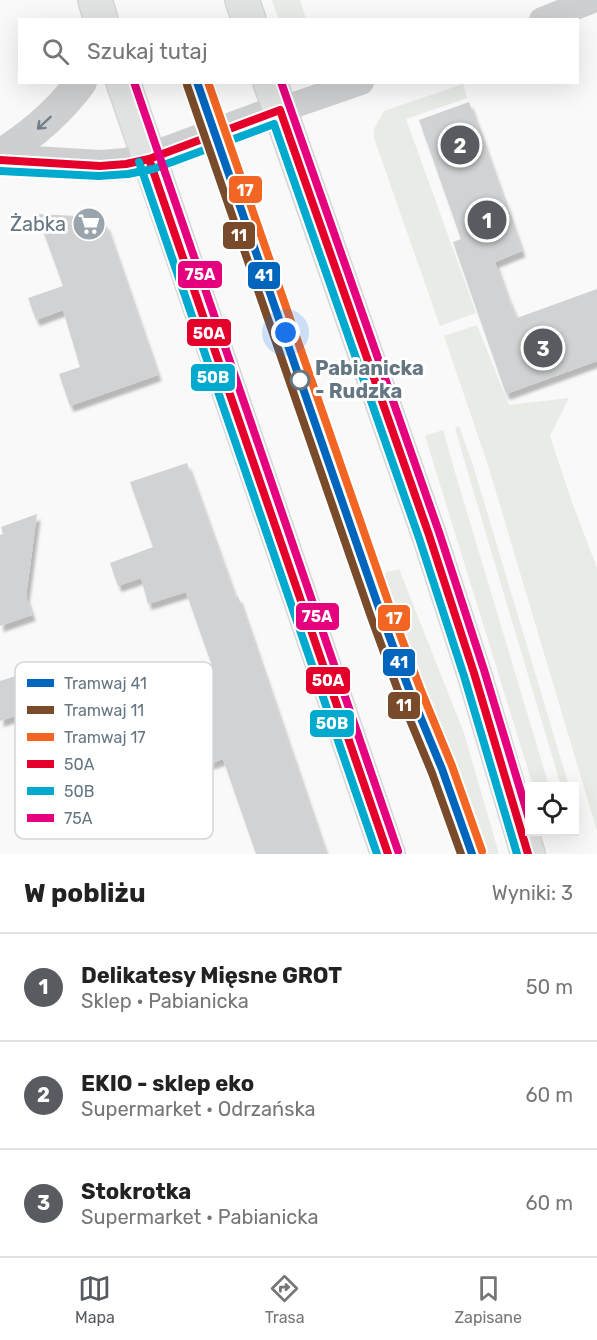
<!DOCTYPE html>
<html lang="pl">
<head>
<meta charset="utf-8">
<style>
  :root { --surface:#fff; --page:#f2f2f2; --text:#222; --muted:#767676; --line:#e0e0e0; --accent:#585c60 }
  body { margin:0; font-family:Rubik,sans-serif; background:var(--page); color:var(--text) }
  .controls { position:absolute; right:18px; bottom:18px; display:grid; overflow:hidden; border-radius:0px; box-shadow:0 6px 24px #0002 }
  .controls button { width:54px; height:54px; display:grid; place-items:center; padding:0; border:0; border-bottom:2px solid var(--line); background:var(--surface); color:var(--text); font:30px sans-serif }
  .you { position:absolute; left:286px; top:333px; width:21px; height:21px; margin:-15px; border:4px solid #fff; border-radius:50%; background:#1a73e8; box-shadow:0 0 0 9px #1a73e833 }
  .badge { display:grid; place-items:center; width:39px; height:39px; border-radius:50%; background:var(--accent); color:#fff; font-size:20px; font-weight:700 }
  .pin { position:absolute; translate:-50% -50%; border:3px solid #fff; box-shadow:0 2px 6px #0006 }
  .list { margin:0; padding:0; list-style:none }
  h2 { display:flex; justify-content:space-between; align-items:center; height:78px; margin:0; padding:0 24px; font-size:26px }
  h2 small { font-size:20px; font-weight:400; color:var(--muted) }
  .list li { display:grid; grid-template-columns:39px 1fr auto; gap:18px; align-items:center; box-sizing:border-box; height:108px; padding:0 24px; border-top:2px solid var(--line) }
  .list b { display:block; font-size:22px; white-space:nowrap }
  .list p { margin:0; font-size:20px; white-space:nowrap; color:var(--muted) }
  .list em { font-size:20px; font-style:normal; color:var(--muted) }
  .icon { flex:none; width:33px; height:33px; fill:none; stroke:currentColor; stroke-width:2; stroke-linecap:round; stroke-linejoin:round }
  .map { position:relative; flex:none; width:597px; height:854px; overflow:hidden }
  .search { position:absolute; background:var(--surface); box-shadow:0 6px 24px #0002; left:18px; right:18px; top:18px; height:66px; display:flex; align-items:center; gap:15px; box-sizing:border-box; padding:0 21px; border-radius:0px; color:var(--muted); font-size:22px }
  .sheet { height:402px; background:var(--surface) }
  nav { display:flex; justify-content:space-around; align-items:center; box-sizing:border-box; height:84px; border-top:2px solid var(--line); background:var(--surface); font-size:16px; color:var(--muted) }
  nav a { display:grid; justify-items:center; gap:3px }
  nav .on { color:var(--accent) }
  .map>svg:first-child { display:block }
</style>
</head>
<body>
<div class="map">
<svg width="597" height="854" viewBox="0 0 597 854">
  <defs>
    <filter id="shadow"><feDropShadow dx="3.5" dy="6" stdDeviation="1.5" flood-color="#0004"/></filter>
  </defs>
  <rect width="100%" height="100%" fill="#f9f9f9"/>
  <!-- green -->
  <g fill="#e8ebe6">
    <path d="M272,0H300L306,19H280L276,13Z"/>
    <path d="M463,84L467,98L406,119L476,313L440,326L374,138V129L384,111Z"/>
    <path d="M477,325L509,405L569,398L550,436L572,502L597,568V831L488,465L444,336Z"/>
    <path d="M459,426L472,462L569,786H561L465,463L455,428Z"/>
    <path d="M443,430L454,469L549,786H533L425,436Z"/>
    <path d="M399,569L464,733L499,854H483L444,739L380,574Z"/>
  </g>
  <!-- building -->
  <g fill="#d0d2d3" filter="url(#shadow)">
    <path d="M469,102L522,251L495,262L507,296L517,318L597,289V361L506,394L453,242L461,239L419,120Z"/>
    <path d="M37,214L97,217L106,225L158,375L70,406L59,374L80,367L63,310L36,320L28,298L63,286Z"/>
    <path d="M187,463L235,597L238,596L326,854H256L223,759L209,764L212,725L193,673L212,666L186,592L148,604L141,578L118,586L110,563L153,547L130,482Z"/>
    <path d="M37,514L26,597L16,568L32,615L0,626V535L3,534L1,527Z"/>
    <path d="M22,674L39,682L48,705L0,721V681Z"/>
  </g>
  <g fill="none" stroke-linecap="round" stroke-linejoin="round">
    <!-- primary casing -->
    <g stroke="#d5d6d7" stroke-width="36">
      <g id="primary">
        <path d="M95,0L101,20"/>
        <path d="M242,0L249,20"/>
        <path d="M123,82L388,854"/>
        <path d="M270,82L429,535L474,673L528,854"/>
      </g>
    </g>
    <!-- minor -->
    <g stroke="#cecfd0" stroke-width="26">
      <path d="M542,20L593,0"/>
      <path d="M280,110L361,82"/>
    </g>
    <!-- tertiary -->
    <g stroke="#cecfd0" stroke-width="32">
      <path d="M0,155C32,135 59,112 81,82"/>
      <path d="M0,160L100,166L126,164L149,159L280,110"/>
    </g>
    <!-- primary -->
    <use href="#primary" stroke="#e1e2e2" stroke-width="33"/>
    <!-- bus-1 casing -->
    <g stroke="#fff" stroke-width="12">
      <g id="bus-1">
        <path d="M149,159L388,854"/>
        <path d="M0,160L100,166L126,164L149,159L280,110L429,535L474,673L528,854"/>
      </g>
    </g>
    <!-- bus-2 casing -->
    <g stroke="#fff" stroke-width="12">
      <g id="bus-2">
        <path d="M139,162L377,854"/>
        <path d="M0,171L99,176L128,174L153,169L274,124L419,538L464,676L517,854"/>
      </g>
    </g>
    <!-- bus-3 casing -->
    <g stroke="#fff" stroke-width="12">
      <g id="bus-3">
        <path d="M134,82L398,851"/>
        <path d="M281,82L439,532L484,670L530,822"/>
      </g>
    </g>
    <!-- bus-1 -->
    <use href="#bus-1" stroke="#e4002b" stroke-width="8"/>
    <!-- bus-2 -->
    <use href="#bus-2" stroke="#00a9ce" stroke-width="8"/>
    <!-- bus-3 -->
    <use href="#bus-3" stroke="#e5007d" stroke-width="8"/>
    <!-- tram-1 casing -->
    <g stroke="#fff" stroke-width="12">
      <path id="tram-1" d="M197,82L381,614L410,692L442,769L472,854"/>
    </g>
    <!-- tram-2 casing -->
    <g stroke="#fff" stroke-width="12">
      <path id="tram-2" d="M187,85L371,617L400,696L432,773L461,854"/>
    </g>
    <!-- tram-3 casing -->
    <g stroke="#fff" stroke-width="12">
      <path id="tram-3" d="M208,82L391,610L420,688L452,766L482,851"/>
    </g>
    <!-- tram-1 -->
    <use href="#tram-1" stroke="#0065bd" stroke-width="8"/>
    <!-- tram-2 -->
    <use href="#tram-2" stroke="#7a4b2a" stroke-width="8"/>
    <!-- tram-3 -->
    <use href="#tram-3" stroke="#f26522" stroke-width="8"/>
  </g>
  <!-- one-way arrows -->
  <defs><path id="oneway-shaft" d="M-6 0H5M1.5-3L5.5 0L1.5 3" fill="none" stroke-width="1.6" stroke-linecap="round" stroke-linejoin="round" transform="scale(1.5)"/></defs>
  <use stroke="#707f8b" href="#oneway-shaft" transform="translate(44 123) rotate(137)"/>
  <!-- icons -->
  <defs>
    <g id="supermarket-disc" transform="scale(1.725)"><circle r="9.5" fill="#99a4ac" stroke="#fff"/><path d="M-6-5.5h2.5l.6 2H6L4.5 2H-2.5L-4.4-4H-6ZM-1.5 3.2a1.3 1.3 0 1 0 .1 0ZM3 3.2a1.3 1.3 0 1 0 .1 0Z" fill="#fff"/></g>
  </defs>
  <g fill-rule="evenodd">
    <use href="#supermarket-disc" x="89" y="224"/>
  </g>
  <!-- markers -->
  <circle fill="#fff" stroke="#657683" stroke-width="3" cx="300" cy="380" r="9"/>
  <g text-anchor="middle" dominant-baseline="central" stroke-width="6" stroke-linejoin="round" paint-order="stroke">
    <!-- poi labels -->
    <g font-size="20" fill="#657683" stroke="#fff" text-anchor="end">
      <text x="66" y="224">Żabka</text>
    </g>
    <!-- stop labels -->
    <g font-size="20" font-weight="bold" fill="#657683" stroke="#fff" text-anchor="start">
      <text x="315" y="368">Pabianicka<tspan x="315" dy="23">- Rudzka</tspan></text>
    </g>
  </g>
  <!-- legend -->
  <rect x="15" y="662" width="198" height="177" rx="9" fill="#fff" stroke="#d1d6da" stroke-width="1.5"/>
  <rect x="27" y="679" width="27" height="8" fill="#0065bd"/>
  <rect x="27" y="706" width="27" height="8" fill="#7a4b2a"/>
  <rect x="27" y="733" width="27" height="8" fill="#f26522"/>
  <rect x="27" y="760" width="27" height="8" fill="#e4002b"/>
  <rect x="27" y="787" width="27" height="8" fill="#00a9ce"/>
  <rect x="27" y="814" width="27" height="8" fill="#e5007d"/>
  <g font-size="16" fill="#657683">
    <text x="64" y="689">Tramwaj 41</text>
    <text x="64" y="716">Tramwaj 11</text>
    <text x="64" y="743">Tramwaj 17</text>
    <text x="64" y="770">50A</text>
    <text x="64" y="797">50B</text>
    <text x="64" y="824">75A</text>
  </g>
  <g stroke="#fff" stroke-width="2">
    <rect x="228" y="175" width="35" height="29" rx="6" fill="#f26522"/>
    <rect x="222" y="221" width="34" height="29" rx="6" fill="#7a4b2a"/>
    <rect x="177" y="260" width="46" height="29" rx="6" fill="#e5007d"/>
    <rect x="247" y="261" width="34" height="29" rx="6" fill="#0065bd"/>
    <rect x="186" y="318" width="46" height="29" rx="6" fill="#e4002b"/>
    <rect x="190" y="363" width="46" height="29" rx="6" fill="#00a9ce"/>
    <rect x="295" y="602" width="45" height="29" rx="6" fill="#e5007d"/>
    <rect x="377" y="604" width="34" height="28" rx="6" fill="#f26522"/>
    <rect x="382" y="648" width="34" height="29" rx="6" fill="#0065bd"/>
    <rect x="305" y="666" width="46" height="29" rx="6" fill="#e4002b"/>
    <rect x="387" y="691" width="34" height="29" rx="6" fill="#7a4b2a"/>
    <rect x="309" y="709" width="46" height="29" rx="6" fill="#00a9ce"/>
  </g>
  <g font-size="16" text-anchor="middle" font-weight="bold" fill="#fff">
    <text x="245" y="196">17</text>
    <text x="239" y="241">11</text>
    <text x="200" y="280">75A</text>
    <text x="264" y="281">41</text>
    <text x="209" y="339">50A</text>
    <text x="213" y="383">50B</text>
    <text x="317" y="622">75A</text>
    <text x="394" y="624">17</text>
    <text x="399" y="668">41</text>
    <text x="328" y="686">50A</text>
    <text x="404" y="711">11</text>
    <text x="332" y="729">50B</text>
  </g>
</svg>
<div class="controls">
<button><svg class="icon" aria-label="locate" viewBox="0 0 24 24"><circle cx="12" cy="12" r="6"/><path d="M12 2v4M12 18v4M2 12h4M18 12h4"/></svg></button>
</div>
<div class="you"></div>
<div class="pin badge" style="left:487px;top:220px">1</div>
<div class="pin badge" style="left:460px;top:145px">2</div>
<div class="pin badge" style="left:543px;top:348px">3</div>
<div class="search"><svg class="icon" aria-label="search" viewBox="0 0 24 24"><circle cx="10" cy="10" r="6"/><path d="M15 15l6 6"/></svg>Szukaj tutaj</div>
</div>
<section class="sheet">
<h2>W pobliżu<small>Wyniki: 3</small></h2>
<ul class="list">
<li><span class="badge">1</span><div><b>Delikatesy Mięsne GROT</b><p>Sklep · Pabianicka</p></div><em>50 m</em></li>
<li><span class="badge">2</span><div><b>EKIO - sklep eko</b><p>Supermarket · Odrzańska</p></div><em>60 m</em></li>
<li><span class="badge">3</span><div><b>Stokrotka</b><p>Supermarket · Pabianicka</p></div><em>60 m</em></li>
</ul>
</section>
<nav>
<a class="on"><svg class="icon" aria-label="map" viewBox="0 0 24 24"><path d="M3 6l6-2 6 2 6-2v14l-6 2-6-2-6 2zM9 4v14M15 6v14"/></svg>Mapa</a>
<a><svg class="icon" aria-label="directions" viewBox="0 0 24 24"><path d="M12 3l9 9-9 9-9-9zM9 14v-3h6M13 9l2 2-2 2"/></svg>Trasa</a>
<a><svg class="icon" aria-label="saved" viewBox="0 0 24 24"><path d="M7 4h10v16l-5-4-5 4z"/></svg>Zapisane</a>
</nav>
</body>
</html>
